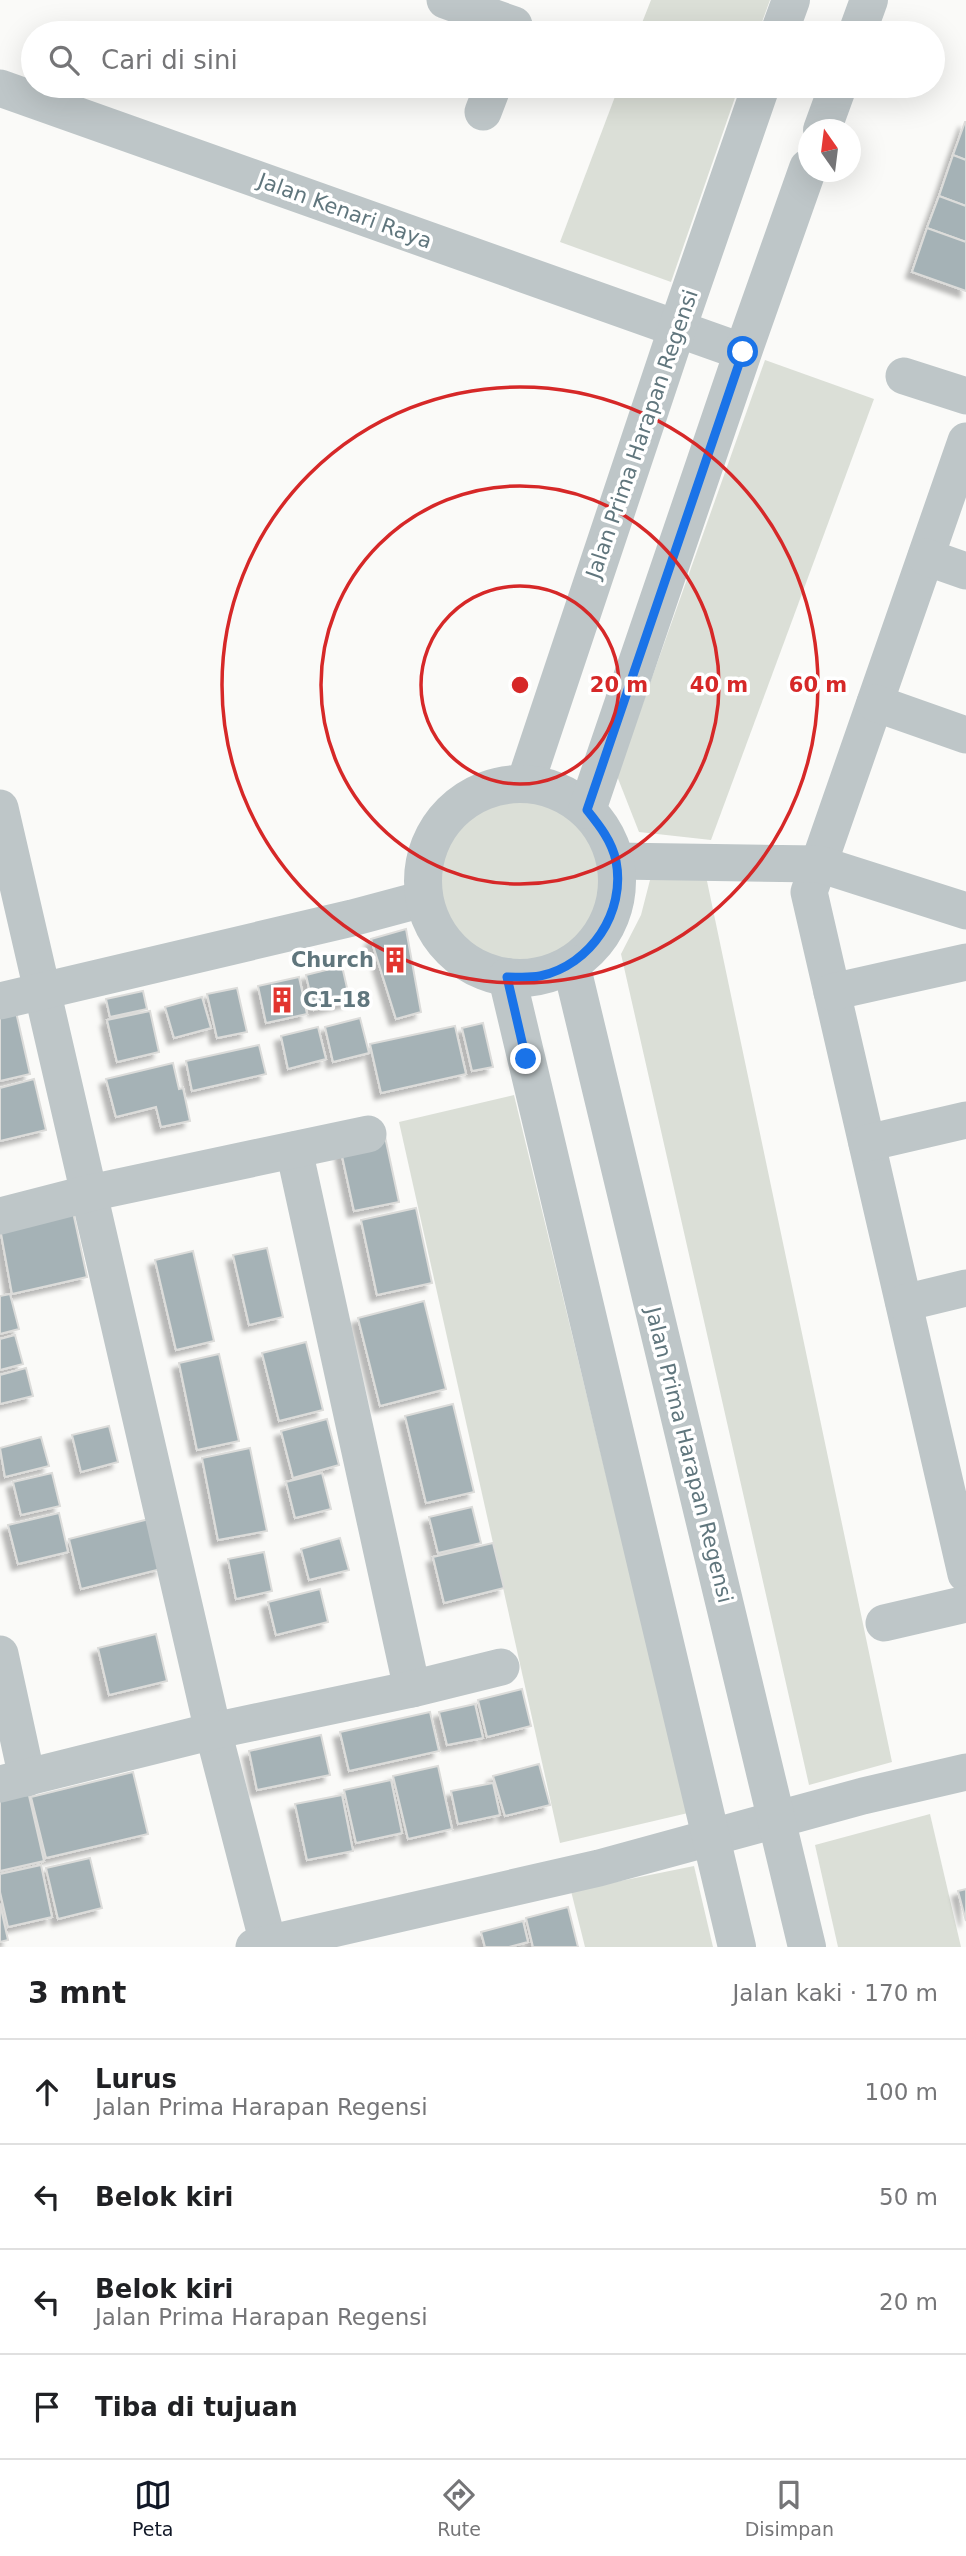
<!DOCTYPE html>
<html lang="id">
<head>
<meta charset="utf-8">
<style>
  :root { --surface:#fff; --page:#f6f6f6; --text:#202124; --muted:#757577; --line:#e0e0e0; --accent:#111827 }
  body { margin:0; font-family:"DejaVu Sans",sans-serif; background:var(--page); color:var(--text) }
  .compass { position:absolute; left:798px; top:119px; width:63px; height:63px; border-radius:50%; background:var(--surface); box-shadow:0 7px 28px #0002; rotate:346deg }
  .stop { position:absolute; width:21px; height:21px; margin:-16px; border:5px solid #1a73e8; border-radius:50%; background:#fff }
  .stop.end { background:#1a73e8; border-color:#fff; box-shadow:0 2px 7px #0008 }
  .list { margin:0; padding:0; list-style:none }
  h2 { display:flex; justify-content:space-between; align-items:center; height:91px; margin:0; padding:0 28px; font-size:30px }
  h2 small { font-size:23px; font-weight:400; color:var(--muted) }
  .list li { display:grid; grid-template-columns:46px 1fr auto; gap:21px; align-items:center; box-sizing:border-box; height:105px; padding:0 28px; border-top:2px solid var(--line) }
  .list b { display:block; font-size:26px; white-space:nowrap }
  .list p { margin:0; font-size:23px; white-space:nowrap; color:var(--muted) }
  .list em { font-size:23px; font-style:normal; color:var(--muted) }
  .icon { flex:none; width:38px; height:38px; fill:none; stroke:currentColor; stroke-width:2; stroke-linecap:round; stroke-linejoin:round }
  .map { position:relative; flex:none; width:966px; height:1947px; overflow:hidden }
  .search { position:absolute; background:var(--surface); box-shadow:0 7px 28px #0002; left:21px; right:21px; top:21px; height:77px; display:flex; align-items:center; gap:18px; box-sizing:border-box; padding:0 24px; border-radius:38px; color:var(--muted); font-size:26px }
  .sheet { height:511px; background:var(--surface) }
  nav { display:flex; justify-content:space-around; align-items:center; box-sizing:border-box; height:98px; border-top:2px solid var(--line); background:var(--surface); font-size:19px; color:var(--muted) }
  nav a { display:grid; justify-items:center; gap:4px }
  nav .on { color:var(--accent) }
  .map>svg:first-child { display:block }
</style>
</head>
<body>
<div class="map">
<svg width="966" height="1947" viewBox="0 0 966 1947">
  <defs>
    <filter id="shadow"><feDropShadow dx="-6" dy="6" stdDeviation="2" flood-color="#0004"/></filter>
  </defs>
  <rect width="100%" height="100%" fill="#fafaf8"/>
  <!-- green -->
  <g fill="#dbdfd7">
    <path d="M651,0H770L758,33H638Z"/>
    <path d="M619,86H739L671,282L560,242Z"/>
    <path d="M765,360L874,399L711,840L639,832L617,776Z"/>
    <circle cx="520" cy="881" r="97"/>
    <path d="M703,862L892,1762L809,1785L621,954L641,915L650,880Z"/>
    <path d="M514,1095L688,1813L560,1843L399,1122Z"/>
    <path d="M930,1814L961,1947H838L815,1845Z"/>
    <path d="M694,1866L713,1947H585L571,1891Z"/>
  </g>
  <!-- building -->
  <g fill="#a5b2b6" stroke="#dcdcda" stroke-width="2" filter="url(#shadow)">
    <path d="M965,122H966V160L953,155Z"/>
    <path d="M953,155L966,160V206L939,196Z"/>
    <path d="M939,196L966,206V242L927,228Z"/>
    <path d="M927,228L966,242V291L912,272Z"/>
    <path d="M406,929L421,1012L396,1019L371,939Z"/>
    <path d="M342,966L350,1001L314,1010L306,975Z"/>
    <path d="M299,977L307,1014L266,1023L258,986Z"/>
    <path d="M237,988L247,1032L217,1038L207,994Z"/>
    <path d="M143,991L147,1009L110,1017L106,999Z"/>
    <path d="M202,997L211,1028L174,1038L165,1007Z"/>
    <path d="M150,1011L159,1052L117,1062L107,1020Z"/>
    <path d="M16,1012L30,1074L0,1081V1015Z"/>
    <path d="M360,1018L369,1053L333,1062L325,1027Z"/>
    <path d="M483,1023L493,1067L472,1071L462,1028Z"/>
    <path d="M455,1026L466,1074L381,1093L370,1044Z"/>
    <path d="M318,1027L326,1059L288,1069L281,1036Z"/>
    <path d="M259,1045L266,1074L192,1091L186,1061Z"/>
    <path d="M173,1063L179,1089L183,1088L190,1121L161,1127L156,1107L116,1117L106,1079Z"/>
    <path d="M34,1079L46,1130L0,1141V1088Z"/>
    <path d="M384,1132L399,1202L354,1211L339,1142Z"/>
    <path d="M416,1208L432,1283L377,1295L361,1220Z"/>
    <path d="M73,1212L87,1277L12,1294L0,1228Z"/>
    <path d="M267,1248L283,1317L249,1325L233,1255Z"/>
    <path d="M193,1251L214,1341L176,1350L155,1260Z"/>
    <path d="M10,1294L19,1329L0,1334V1296Z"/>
    <path d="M424,1301L446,1389L380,1406L358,1318Z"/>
    <path d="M15,1335L23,1364L0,1370V1339Z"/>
    <path d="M306,1342L323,1410L279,1421L262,1353Z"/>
    <path d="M219,1354L239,1441L197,1450L179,1363Z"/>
    <path d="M26,1368L33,1396L0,1404V1375Z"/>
    <path d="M453,1404L474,1492L426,1503L405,1416Z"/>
    <path d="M327,1419L339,1465L293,1478L281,1431Z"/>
    <path d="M109,1426L118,1462L81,1472L72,1435Z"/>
    <path d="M41,1437L49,1466L5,1477L0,1448Z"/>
    <path d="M250,1448L267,1531L218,1540L202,1458Z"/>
    <path d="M52,1473L60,1506L21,1515L13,1482Z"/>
    <path d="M322,1473L331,1509L295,1518L286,1482Z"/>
    <path d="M472,1507L481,1543L438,1553L429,1517Z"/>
    <path d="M59,1513L68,1552L18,1564L8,1525Z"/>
    <path d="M149,1519L161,1569L81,1589L69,1539Z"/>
    <path d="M340,1538L349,1570L309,1580L301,1549Z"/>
    <path d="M493,1543L504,1588L444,1603L433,1557Z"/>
    <path d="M264,1552L272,1591L236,1599L228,1559Z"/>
    <path d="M320,1589L328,1622L276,1635L268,1602Z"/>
    <path d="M156,1634L167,1681L109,1695L98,1648Z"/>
    <path d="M522,1689L531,1726L487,1737L478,1700Z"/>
    <path d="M475,1704L483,1738L447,1745L439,1712Z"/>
    <path d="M430,1712L439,1751L349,1771L340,1732Z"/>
    <path d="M321,1735L330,1775L257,1790L249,1751Z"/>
    <path d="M539,1764L550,1805L505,1816L493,1776Z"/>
    <path d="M438,1766L452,1829L408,1839L393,1776Z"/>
    <path d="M133,1772L148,1834L46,1858L31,1797Z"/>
    <path d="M391,1780L402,1833L356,1843L344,1790Z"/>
    <path d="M493,1783L500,1815L458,1824L451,1791Z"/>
    <path d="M27,1787L44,1861L0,1871V1793Z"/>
    <path d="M342,1795L353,1851L307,1860L295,1804Z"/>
    <path d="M90,1858L102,1908L58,1919L46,1868Z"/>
    <path d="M41,1865L52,1917L8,1927L0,1892V1874Z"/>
    <path d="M966,1889V1921L958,1891Z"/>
    <path d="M0,1904L8,1940L0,1942Z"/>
    <path d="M568,1907L578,1947H533L526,1918Z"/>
    <path d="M523,1921L528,1942L509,1947H485L481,1932Z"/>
  </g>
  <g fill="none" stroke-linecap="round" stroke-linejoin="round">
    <!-- minor -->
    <g stroke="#bec6c8" stroke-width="37">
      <path d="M445,0L514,25"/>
      <path d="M0,88L743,352"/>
      <path d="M483,112L493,86"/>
      <path d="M904,376L966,396"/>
      <path d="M966,441L809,892L966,1574"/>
      <path d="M926,557L966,571"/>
      <path d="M875,703L966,735"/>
      <path d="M0,808L213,1731L269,1947"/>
      <path d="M616,861L819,864L966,911"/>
      <path d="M832,992L966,962"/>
      <path d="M0,1001L352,918L423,899"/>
      <path d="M867,1143L966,1120"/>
      <path d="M294,1150L412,1689"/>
      <path d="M0,1216L90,1193L368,1134"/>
      <path d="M904,1303L966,1288"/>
      <path d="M884,1623L966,1604"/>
      <path d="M0,1654L27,1778"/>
      <path d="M0,1784L213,1731L412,1689L501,1667"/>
      <path d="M254,1947L599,1868L863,1796L966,1772"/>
    </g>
    <!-- tertiary -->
    <g stroke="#bec6c8" stroke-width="38">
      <path d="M779,33L791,0"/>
      <path d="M857,33L869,0"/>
      <path d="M822,130L838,86"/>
      <path d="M525,784L677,329L761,86"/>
      <circle cx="520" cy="881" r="97"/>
      <path d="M587,810L743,352L808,168"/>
      <path d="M571,964L807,1947"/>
      <path d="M507,977L737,1947"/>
    </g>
  </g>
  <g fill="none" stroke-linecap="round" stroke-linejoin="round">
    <!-- route -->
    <path stroke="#1a73e8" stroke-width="9" d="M526,1059L507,977C518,977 530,978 540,976C591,965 626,912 616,861C612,841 599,825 587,810L743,352"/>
  </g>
  <!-- distance rings -->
  <g fill="none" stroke="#d62828" stroke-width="3.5">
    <circle cx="520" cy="685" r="99"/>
    <circle cx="520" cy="685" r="199"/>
    <circle cx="520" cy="685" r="298"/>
  </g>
  <!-- icons -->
  <defs>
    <g id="building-bare" transform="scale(2.1)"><path d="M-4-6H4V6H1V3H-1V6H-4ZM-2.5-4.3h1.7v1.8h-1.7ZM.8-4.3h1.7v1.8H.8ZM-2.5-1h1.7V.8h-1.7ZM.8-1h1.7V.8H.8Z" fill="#e2352f" stroke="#fff" stroke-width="2.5" paint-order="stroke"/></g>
  </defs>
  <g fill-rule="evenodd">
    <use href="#building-bare" x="395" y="960"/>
    <use href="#building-bare" x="282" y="1000"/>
  </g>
  <g text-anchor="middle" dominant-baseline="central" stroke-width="7" stroke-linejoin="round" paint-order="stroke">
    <!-- street labels -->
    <g font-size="21" fill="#60767d" stroke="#fff">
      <text transform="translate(345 211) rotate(20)">Jalan Kenari Raya</text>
      <text transform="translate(642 434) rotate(-71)">Jalan Prima Harapan Regensi</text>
      <text transform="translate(689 1455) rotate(76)">Jalan Prima Harapan Regensi</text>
    </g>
    <!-- poi labels -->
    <g font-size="21" font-weight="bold" fill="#60767d" stroke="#fff" text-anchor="end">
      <text x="374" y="960">Church</text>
      <text x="303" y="1000" text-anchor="start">C1-18</text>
    </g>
  </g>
  <circle cx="520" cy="685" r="10" fill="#d62828" stroke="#fff" stroke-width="3.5"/>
  <g font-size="21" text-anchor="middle" font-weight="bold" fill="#d62828" stroke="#fff" stroke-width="7" stroke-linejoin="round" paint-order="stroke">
    <text x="619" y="692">20 m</text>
    <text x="719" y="692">40 m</text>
    <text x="818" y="692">60 m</text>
  </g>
</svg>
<svg class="compass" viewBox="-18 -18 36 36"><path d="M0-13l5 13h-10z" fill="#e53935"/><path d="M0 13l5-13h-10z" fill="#757577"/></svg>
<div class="stop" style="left:743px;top:352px"></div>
<div class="stop end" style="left:526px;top:1059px"></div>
<div class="search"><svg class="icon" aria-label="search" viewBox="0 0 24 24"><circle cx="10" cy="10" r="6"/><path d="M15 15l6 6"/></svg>Cari di sini</div>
</div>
<section class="sheet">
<h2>3 mnt<small>Jalan kaki · 170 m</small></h2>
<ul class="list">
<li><svg class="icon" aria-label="ahead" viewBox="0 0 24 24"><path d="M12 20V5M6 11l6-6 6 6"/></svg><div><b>Lurus</b><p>Jalan Prima Harapan Regensi</p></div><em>100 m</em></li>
<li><svg class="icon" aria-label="left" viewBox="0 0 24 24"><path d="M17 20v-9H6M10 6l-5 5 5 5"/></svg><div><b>Belok kiri</b></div><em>50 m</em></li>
<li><svg class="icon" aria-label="left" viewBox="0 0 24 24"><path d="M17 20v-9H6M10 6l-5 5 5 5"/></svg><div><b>Belok kiri</b><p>Jalan Prima Harapan Regensi</p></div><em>20 m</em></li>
<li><svg class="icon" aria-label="arrive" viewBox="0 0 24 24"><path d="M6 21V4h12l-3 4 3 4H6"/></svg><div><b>Tiba di tujuan</b></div></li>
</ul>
</section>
<nav>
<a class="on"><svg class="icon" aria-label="map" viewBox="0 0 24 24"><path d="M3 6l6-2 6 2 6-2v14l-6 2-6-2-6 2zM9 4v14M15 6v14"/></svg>Peta</a>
<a><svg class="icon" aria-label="directions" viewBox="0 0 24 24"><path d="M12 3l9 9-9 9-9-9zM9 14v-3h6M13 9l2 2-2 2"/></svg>Rute</a>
<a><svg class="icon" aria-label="saved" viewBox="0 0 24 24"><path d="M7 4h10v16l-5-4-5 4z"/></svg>Disimpan</a>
</nav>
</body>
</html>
